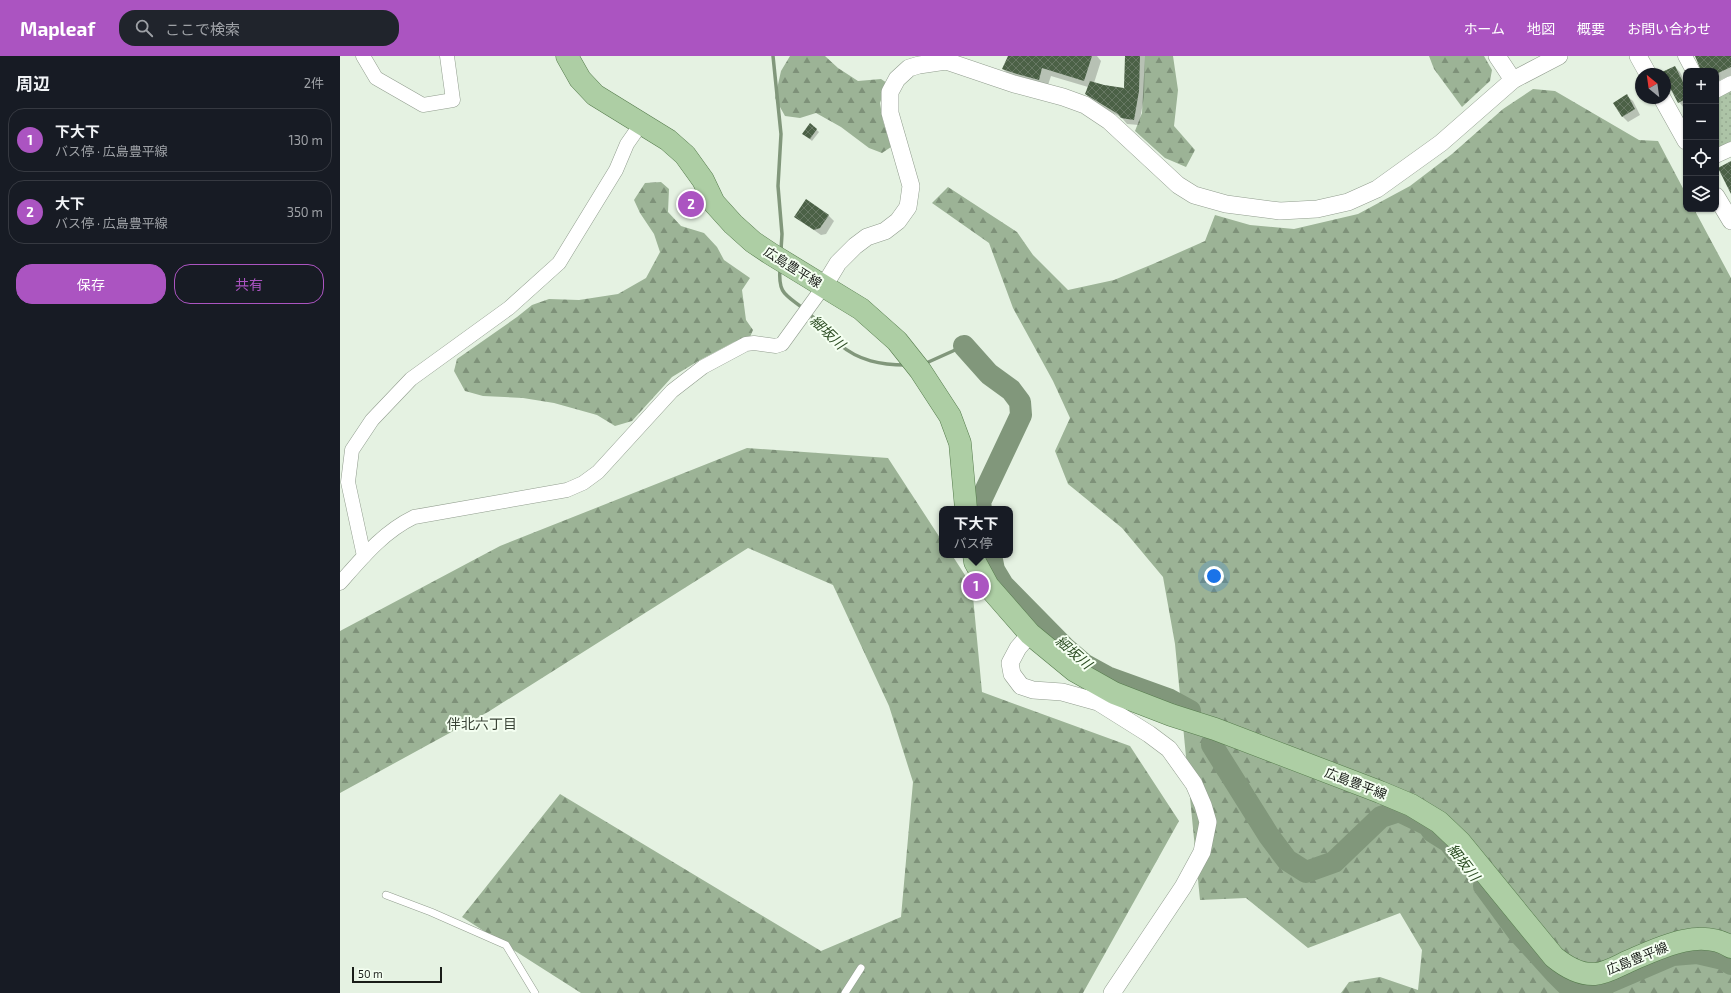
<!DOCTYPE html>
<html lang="ja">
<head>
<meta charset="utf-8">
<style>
  :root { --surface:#171b24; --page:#20242c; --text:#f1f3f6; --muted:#9ea1a6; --line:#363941; --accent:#ab54c1 }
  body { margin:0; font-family:"Exo 2","Noto Sans JP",sans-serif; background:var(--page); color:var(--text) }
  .controls { position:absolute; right:12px; top:12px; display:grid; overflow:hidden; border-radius:8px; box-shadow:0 1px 3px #0004 }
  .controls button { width:36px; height:36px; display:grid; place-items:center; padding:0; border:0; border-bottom:1px solid var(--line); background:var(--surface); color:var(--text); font:20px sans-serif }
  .compass { position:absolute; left:1295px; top:12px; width:36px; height:36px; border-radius:50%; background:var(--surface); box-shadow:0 1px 3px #0004; rotate:331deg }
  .scale { position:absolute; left:12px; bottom:10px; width:90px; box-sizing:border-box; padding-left:4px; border:2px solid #191d18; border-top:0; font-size:11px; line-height:14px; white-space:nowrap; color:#191d18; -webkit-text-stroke:3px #f4fff1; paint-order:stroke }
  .you { position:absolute; left:874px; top:520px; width:14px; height:14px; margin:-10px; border:3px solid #fff; border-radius:50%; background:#1a73e8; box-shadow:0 0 0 6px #1a73e833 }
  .badge { display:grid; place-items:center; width:26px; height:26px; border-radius:50%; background:var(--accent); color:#fff; font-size:13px; font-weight:700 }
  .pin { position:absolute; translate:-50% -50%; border:2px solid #fff; box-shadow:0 1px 4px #0006 }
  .popup { position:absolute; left:599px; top:450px; width:74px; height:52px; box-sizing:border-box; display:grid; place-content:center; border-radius:8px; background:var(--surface); filter:drop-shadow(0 1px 3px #0005); font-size:13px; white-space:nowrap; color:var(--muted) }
  .popup b { font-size:15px; color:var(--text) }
  .popup::after { content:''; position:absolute; left:50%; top:100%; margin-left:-8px; border:8px solid transparent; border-top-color:var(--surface) }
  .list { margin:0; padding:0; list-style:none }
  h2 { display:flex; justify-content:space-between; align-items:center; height:52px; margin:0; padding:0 16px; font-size:17px }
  h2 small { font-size:13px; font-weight:400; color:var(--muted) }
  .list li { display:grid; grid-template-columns:26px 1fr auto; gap:12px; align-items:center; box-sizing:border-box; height:64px; margin:0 8px 8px; padding:0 8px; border:1px solid var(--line); border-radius:16px }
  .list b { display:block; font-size:15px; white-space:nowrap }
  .list p { margin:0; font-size:13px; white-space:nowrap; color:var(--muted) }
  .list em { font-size:13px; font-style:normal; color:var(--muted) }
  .actions { display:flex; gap:8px; padding:12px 16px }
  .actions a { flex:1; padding:9px 0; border:1px solid var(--accent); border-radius:16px; text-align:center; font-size:14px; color:var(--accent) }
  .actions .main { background:var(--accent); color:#fff }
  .icon { flex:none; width:22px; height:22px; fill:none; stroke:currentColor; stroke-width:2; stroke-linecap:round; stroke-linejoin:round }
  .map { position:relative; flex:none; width:1391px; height:937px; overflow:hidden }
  header { display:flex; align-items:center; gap:24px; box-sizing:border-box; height:56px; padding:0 20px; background:var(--accent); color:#fff }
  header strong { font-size:19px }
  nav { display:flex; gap:22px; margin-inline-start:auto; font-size:14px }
  .search { width:280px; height:36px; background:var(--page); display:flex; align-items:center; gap:10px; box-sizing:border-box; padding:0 14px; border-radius:16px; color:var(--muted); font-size:15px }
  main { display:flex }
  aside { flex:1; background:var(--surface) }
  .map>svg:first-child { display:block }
</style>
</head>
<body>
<header>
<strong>Mapleaf</strong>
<div class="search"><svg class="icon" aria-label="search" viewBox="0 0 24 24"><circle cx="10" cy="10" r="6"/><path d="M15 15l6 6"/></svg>ここで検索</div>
<nav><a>ホーム</a><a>地図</a><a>概要</a><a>お問い合わせ</a></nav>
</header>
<main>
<aside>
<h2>周辺<small>2件</small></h2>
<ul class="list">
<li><span class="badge">1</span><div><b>下大下</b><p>バス停 · 広島豊平線</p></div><em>130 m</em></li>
<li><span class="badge">2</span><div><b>大下</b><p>バス停 · 広島豊平線</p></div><em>350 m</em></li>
</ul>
<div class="actions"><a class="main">保存</a><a>共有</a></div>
</aside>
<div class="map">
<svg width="1391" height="937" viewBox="0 0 1391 937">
  <defs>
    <pattern id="green-dots" width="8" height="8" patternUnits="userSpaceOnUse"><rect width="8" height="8" fill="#adc4a7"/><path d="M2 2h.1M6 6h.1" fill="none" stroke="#94a88f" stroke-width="1.8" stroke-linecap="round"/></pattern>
    <pattern id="forest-firs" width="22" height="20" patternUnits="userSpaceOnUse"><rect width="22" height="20" fill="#9cb396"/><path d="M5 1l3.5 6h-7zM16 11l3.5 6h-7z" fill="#7e9179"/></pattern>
    <pattern id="building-cross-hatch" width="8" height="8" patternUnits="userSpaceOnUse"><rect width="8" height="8" fill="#4b6146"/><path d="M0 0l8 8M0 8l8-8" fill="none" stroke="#677863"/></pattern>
  </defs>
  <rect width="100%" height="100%" fill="#e5f2e2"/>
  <!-- green -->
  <path fill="url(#green-dots)" d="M1391,33V85L1376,93V41Z"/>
  <!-- forest -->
  <g fill="url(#forest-firs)">
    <path d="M450,0H485L498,12L518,25L541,23L547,27L540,47L543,65L551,91L542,97L529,92L501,71L476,57L460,62L445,60L435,42L441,15Z"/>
    <path d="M805,0H833L838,34L834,70L855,94L846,111L825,102L795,75L802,57Z"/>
    <path d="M1089,0H1144L1152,14L1150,25L1122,51L1094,13Z"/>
    <path d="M1193,33L1215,35L1299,84L1318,85L1346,138V153H1354L1391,222V937H1001L1009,926L1040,921L1078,934L1082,894L1060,857L968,892L906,842L860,844L835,588L823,521L782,472L728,428L715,395L730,362L713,325L673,252L649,187L592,147L608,131L677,176L693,199L728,234L774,224L813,208L865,185L875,159L910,169L954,173L1018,158L1070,130L1112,98L1163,53Z"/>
    <path d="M321,126L329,133L328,156L341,170L364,177L377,191L384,204L410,222L402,234L406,264L413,274L410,281L394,286L360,304L332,321L292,365L275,370L257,359L214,347L183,342L143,340L125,335L114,315L117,303L177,261L192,249L209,243L239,244L278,238L306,222L320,196L314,178L300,157L294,144L305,127Z"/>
    <path d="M407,392L548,402L602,485V499H612L632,530L642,636L790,690L839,765L743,937H241L122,861L220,738L481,895L561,861L573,726L549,650L493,529L408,492L148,656L0,737V575L160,490Z"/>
  </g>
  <!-- shadow -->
  <g fill="#0003">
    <path d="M669,0H757L761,5L754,27L784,33L786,0H805L804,41L799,69L787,68L782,62L751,44L746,38L748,31L711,20L707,32L672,22L663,13Z"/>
    <path d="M1356,0H1391V19L1376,26V15H1362Z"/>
    <path d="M1335,11L1340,16L1346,28V51L1344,52L1339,46L1323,17Z"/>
    <path d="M1287,40L1293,45L1300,59L1288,66L1282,60Z"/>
    <path d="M470,68L479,76L472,85L466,80Z"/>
    <path d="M466,145L489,160L494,165L486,178L481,179L455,161Z"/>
  </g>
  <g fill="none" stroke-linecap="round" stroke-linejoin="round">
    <!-- stream -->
    <g stroke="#81977b" stroke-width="3.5">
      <path d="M433,0L441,78L438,130L442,178L441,194"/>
      <path d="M440,212C438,238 445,238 464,253"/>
      <path d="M468,257C480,266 488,279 499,288C519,305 541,309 566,309"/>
      <path d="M584,308L624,290"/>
    </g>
    <!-- river -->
    <g stroke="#81977b" stroke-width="22">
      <path d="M624,290L649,318L671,334L680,346L681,359L640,446L641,453"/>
      <path d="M651,499L654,514L663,529L724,591L745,609L767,621L828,643L850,655"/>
      <path d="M872,689L929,780L947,804L966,816L994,806L1041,761L1059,755L1088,769L1093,776L1109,786L1116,795"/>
      <path d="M1144,830L1177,875L1216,918L1226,928L1241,934L1258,931L1333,899L1357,897L1383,903L1391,908"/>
    </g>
  </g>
  <!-- building -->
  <g fill="url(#building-cross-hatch)">
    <path d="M668,0H752L744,25L702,12L699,24L677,18L662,13Z"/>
    <path d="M785,0H800L799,35L794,64L781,62L778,58L745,38L750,25L764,29L784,32Z"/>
    <path d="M1355,0H1391V11L1376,18V15H1361Z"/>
    <path d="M1335,10L1346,32V43L1338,47L1325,22V18L1322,16Z"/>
    <path d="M1287,38L1295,53L1282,61L1273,47Z"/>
    <path d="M470,67L477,73L470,83L462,78Z"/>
    <path d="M1391,105V138L1378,112Z"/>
    <path d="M466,143L489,159L480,172L474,174L454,161Z"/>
  </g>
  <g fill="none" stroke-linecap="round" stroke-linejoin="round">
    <!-- service casing -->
    <g stroke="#919d8e" stroke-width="8">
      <g id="service">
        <path d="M46,839L91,856L166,889L195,937"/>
        <path d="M505,937L521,912"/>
      </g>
    </g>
    <!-- minor casing -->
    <g stroke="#919d8e" stroke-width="15">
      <g id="minor">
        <path d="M23,0L36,22L83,49L113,44L107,0"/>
        <path d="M1345,0L1353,15"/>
        <path d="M1376,35L1391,27"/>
        <path d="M1376,100L1391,93"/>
        <path d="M24,500L8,426L12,394L32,364L71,323L169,252L219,207L276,114L287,88L301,68"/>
        <path d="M0,527C22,502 43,476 74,461L227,434L243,427L258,416L332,335L363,311L406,288L414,287L436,290L442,288L484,230"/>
      </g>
    </g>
    <!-- tertiary casing -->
    <g stroke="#919d8e" stroke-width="18">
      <g id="tertiary">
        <path d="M1157,0L1173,24"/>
        <path d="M1298,0L1308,18"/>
        <path d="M1322,42L1346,85"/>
        <path d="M1376,140L1391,165"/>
        <path d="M484,230L498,207L515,190L527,181L545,175L558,165L568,151L571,130L550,57V36L557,23L569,12L579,9L606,5L674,28L723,41L745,49L769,65L838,129L854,139L886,148L940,155L977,153L1008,146L1037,133L1101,87L1173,24L1219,0"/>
        <path d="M690,578L678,592L670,607L672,618L681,630L693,634L722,636L758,646L809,678L829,693L854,728L863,749L868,766L862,796L843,831L772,937"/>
      </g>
    </g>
    <!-- primary casing -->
    <g stroke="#557b4c" stroke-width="23">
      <g id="primary">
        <path d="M227,0L240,23L255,39L328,84L345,99L363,124L374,147L393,168L413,186L431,198L521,253L557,285L580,314L610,360L620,387L626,453"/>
        <path d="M634,499L635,506L648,530L690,578L735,615L774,637L831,659L875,673L1040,736L1071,749L1099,766L1120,786L1214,901C1225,910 1240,919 1255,918C1267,917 1278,910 1289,905C1319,892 1360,871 1391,891"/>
      </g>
    </g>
    <!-- service -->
    <use href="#service" stroke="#fff" stroke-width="7"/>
    <!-- minor -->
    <use href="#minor" stroke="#fff" stroke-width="14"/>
    <!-- tertiary -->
    <use href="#tertiary" stroke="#fff" stroke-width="17"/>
    <!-- primary -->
    <use href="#primary" stroke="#adcea4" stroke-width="22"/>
  </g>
  <g text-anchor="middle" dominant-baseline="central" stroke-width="4" stroke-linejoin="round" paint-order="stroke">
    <!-- street labels -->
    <g font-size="13" fill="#191d18" stroke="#f4fff1">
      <text transform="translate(453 211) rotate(32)">広島豊平線</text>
      <text transform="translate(1016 727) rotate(21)">広島豊平線</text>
      <text transform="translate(1297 902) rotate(-22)">広島豊平線</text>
    </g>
    <!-- water labels -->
    <g font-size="14" font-style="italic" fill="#2b4c22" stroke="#f4fff1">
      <text transform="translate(488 276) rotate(43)">細坂川</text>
      <text transform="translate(734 596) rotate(41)">細坂川</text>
      <text transform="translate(1124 806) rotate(52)">細坂川</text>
    </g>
    <!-- neighbourhood labels -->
    <g font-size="14" fill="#3a4437" stroke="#f4fff1">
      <text x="142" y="667">伴北六丁目</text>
    </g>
  </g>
</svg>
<div class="controls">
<button>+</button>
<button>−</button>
<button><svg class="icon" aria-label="locate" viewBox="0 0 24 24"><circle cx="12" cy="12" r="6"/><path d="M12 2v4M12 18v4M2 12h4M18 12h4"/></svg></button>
<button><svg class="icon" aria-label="layers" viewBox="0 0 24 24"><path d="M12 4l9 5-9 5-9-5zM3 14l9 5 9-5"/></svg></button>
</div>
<svg class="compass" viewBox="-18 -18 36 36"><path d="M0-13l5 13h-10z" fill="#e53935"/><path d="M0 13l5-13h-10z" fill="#9ea1a6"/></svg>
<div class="scale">50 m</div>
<div class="you"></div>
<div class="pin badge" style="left:636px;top:530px">1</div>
<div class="popup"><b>下大下</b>バス停</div>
<div class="pin badge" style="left:351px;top:148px">2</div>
</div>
</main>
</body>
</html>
